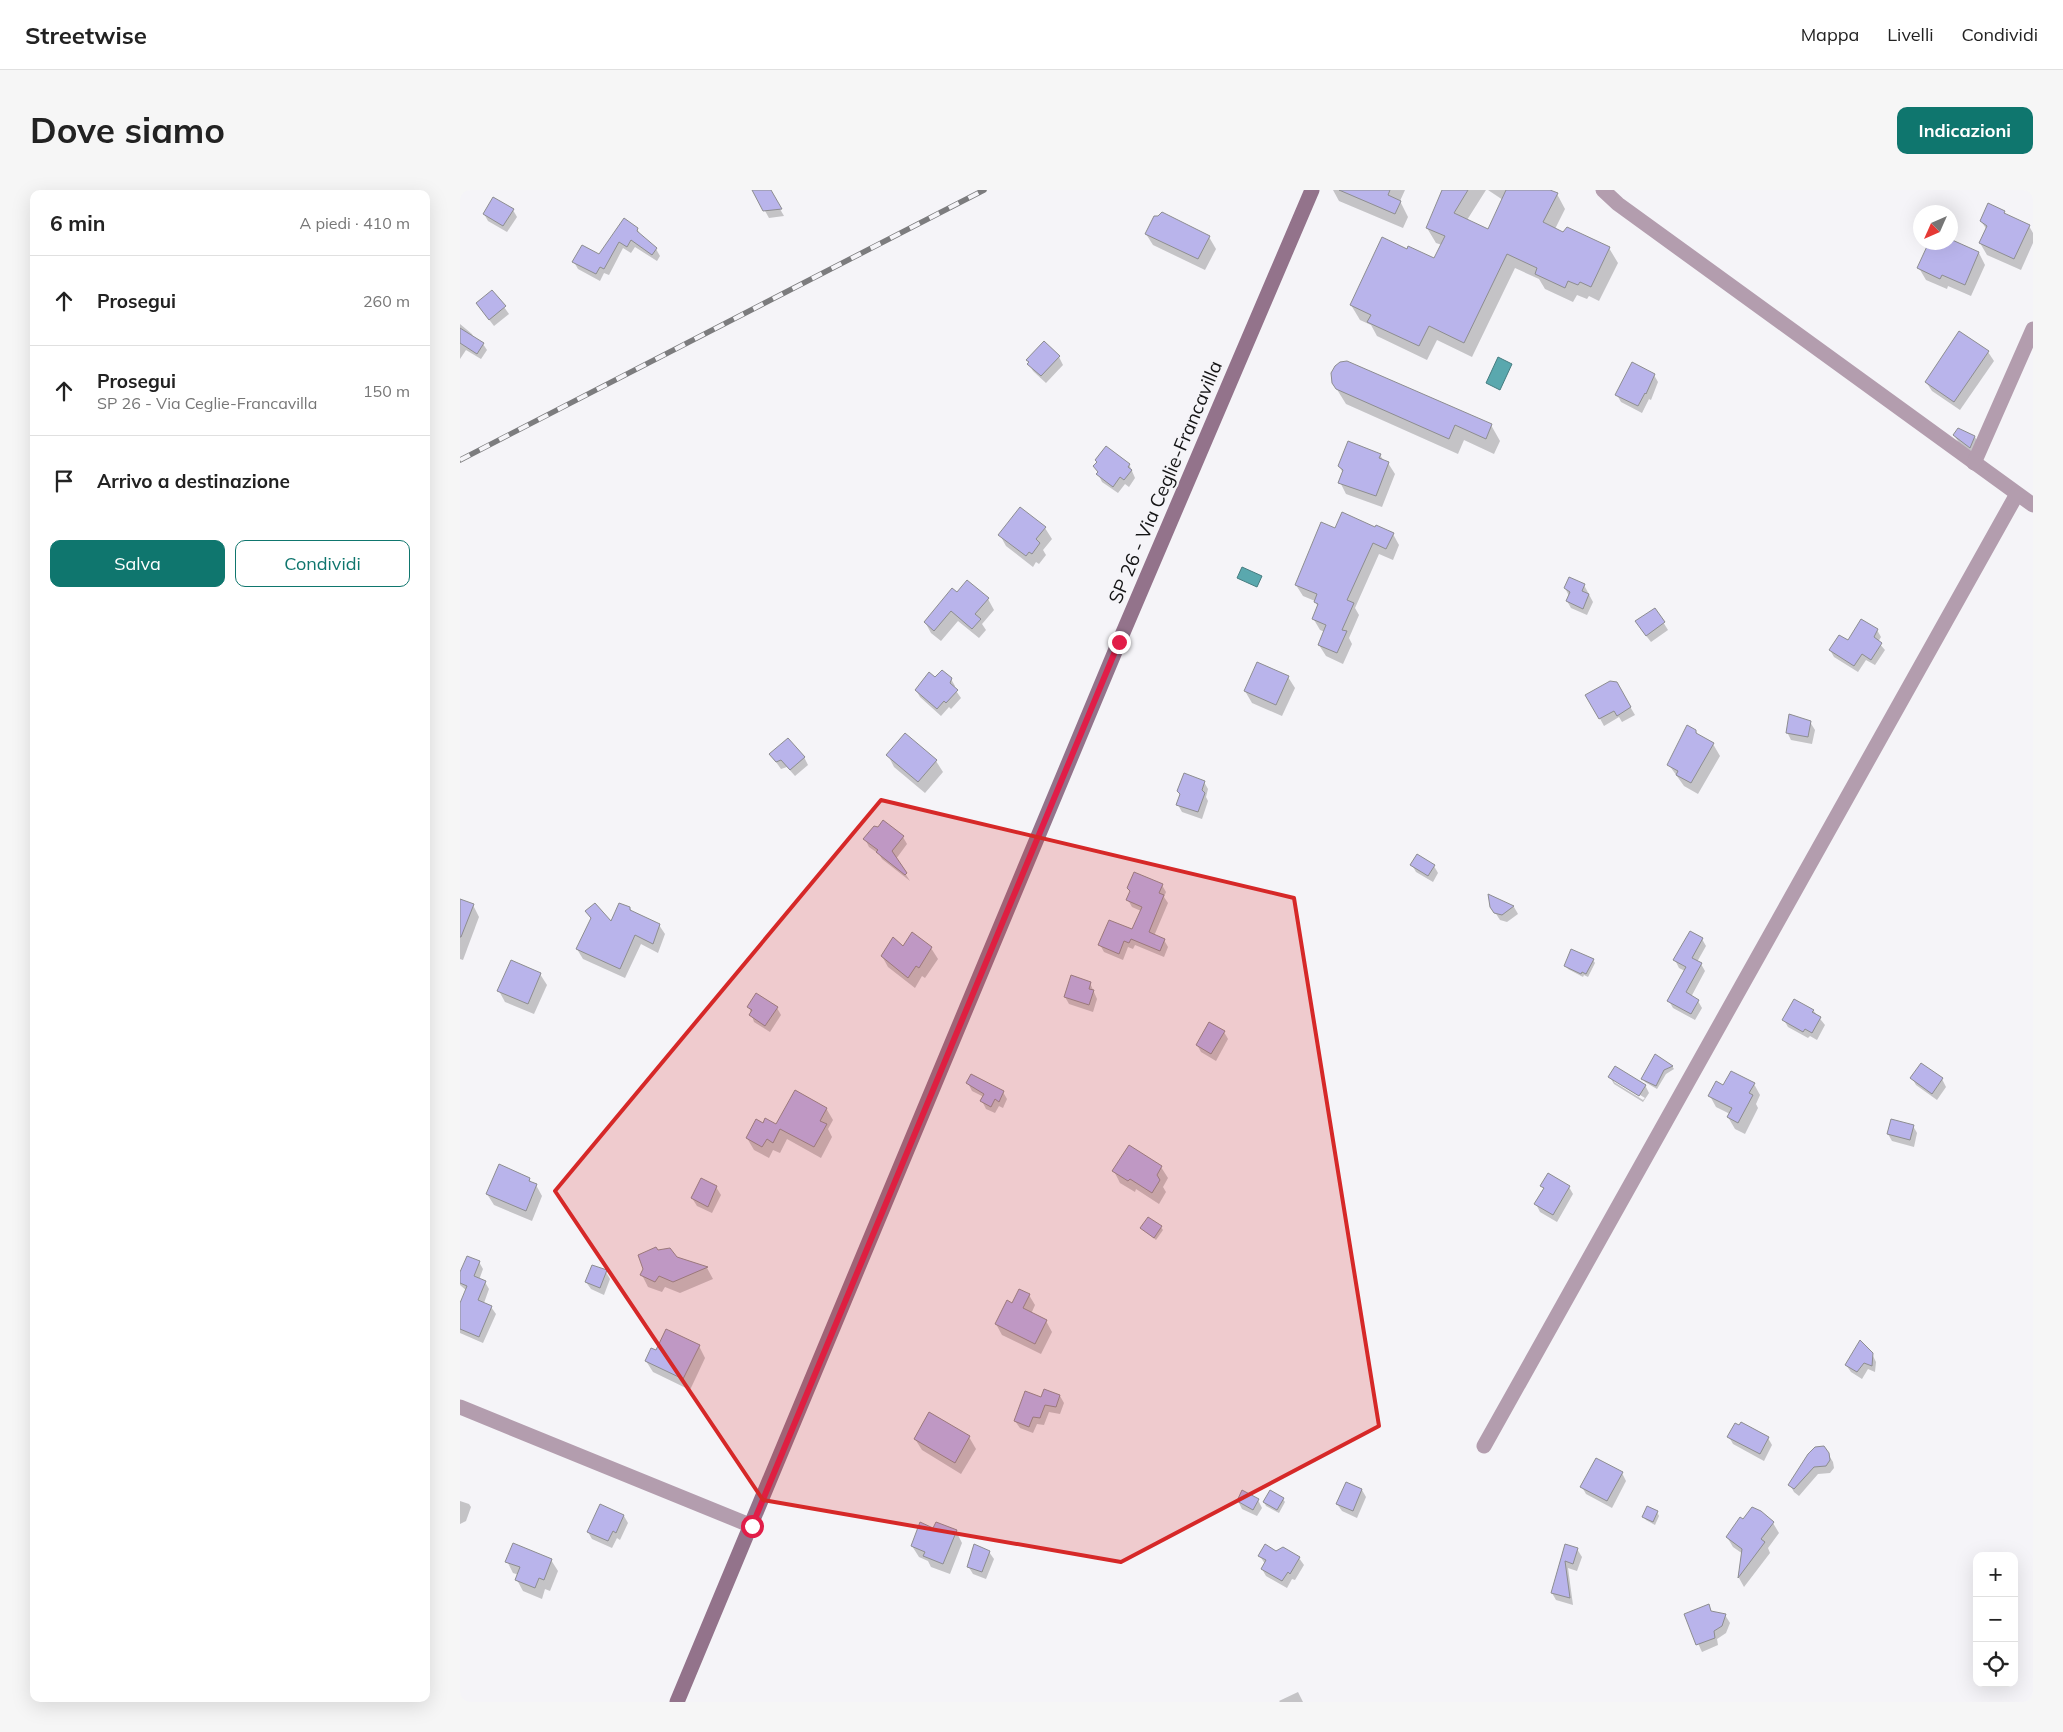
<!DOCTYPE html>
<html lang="it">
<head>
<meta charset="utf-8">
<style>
  :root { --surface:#fff; --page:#f6f6f6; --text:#222; --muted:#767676; --line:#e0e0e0; --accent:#0f766e }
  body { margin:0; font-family:Mulish,sans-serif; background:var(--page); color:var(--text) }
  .controls { position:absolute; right:15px; bottom:15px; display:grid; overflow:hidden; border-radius:10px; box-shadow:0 5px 20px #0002 }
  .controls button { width:45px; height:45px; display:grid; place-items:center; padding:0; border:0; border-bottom:1px solid var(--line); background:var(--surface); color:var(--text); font:25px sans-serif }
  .compass { position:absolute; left:1453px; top:15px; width:45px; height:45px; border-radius:50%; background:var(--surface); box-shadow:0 5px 20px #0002; rotate:225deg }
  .stop { position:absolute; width:15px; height:15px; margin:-11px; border:4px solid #e11d48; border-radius:50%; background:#fff }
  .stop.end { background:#e11d48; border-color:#fff; box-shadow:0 1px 5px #0008 }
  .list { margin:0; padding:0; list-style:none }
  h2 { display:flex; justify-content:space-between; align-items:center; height:65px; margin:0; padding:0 20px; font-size:21px }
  h2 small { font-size:16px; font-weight:400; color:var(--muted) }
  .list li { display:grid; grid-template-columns:32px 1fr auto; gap:15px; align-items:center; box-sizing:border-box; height:90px; padding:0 20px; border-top:1px solid var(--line) }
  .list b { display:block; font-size:19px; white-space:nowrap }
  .list p { margin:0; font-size:16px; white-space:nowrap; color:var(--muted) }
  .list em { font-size:16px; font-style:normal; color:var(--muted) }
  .actions { display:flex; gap:10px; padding:15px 20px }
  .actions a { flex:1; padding:11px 0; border:1px solid var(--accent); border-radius:10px; text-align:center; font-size:18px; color:var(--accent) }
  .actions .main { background:var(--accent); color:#fff }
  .icon { flex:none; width:28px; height:28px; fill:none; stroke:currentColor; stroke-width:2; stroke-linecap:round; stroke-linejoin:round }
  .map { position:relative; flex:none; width:1573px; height:1512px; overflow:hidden; border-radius:10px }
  header { display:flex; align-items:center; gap:30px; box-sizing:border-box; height:70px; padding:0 25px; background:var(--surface); border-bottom:1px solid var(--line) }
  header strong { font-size:24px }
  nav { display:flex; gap:28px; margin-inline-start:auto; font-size:18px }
  .intro { display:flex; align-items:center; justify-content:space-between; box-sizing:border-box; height:120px; padding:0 30px }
  h1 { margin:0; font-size:35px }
  .button { padding:12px 22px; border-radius:10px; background:var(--accent); color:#fff; font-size:18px; font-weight:700 }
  main { display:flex; gap:30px; padding:0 30px }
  aside { flex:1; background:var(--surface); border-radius:10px; box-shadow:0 5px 20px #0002 }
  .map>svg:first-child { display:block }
</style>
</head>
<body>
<header>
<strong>Streetwise</strong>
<nav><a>Mappa</a><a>Livelli</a><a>Condividi</a></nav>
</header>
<div class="intro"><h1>Dove siamo</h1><a class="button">Indicazioni</a></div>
<main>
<aside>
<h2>6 min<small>A piedi · 410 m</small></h2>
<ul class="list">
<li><svg class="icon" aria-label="ahead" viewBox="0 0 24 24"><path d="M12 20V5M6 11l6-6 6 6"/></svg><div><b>Prosegui</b></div><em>260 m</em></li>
<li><svg class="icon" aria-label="ahead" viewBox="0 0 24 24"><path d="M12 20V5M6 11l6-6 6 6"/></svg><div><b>Prosegui</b><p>SP 26 - Via Ceglie-Francavilla</p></div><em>150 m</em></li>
<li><svg class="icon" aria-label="arrive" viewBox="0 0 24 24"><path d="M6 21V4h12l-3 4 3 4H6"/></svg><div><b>Arrivo a destinazione</b></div></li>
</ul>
<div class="actions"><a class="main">Salva</a><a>Condividi</a></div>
</aside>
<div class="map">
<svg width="1573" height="1512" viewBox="0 0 1573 1512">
  <rect width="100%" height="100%" fill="#f5f4f8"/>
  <!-- water -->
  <g fill="#5aa8ae" stroke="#457c80">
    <path d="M1038,167L1052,174L1040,200L1026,193Z"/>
    <path d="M782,377L802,386L797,397L777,388Z"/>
  </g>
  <!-- shadow -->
  <g fill="#0003" fill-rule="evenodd">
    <path d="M299,0H309L324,26L309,28L295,3Z"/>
    <path d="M873,0H945L940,11L948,27L943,38L879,11Z"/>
    <path d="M983,0H1026L1007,30L1028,40L1043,10L1028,0H1087L1097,4L1105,19L1095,39L1149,58L1158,73L1139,111L1129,106L1127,109L1117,105L1113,112L1085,99L1079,89L1055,78L1012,167L977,150L967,170L917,146L911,135L900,130L891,115L948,60L975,70L982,55L976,53L967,38Z"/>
    <path d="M53,20L57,27L47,42L28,31L24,24Z"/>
    <path d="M1544,22L1547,26L1569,36L1573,43V53L1561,80L1527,65L1520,53L1527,40L1521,31Z"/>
    <path d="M699,28L749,47L756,59L745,80L693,55L686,44Z"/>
    <path d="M177,39L182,47L196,59L200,66L197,71L175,57L171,63L163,58L149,85L144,83L140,91L118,79L114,72L140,65Z"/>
    <path d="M1519,63L1525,75L1511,106L1488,96L1487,99L1466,90L1459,78Z"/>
    <path d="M17,114L44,117L49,124L34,136Z"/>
    <path d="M0,134L12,144L14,149L23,154L27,160L21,169L6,160L0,169Z"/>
    <path d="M1500,143L1528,162L1534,171L1500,220L1472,201L1466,192Z"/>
    <path d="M584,153L599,167L603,175L586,193L573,181L569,174Z"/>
    <path d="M1194,185L1198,192L1191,210L1189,209L1182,223L1161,212L1157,205Z"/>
    <path d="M873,193L1031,235L1040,251L1034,264L1004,250L998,264L886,214Z"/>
    <path d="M1498,240L1515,247L1519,255L1515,264L1499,253L1494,245Z"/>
    <path d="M920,265L924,271L928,273L935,284L922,317L886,304L880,292L883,283L879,276Z"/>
    <path d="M669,274L675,288L669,297L665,294L658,303L642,292L638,284Z"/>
    <path d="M585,338L592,349L583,360L586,365L579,374L576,372L573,377L546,356L540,345Z"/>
    <path d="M915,338L933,344L939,355L933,370L919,364L895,418L899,425L889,448L892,454L883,474L866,466L859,455L865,442L860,440L853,428L858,417L855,411L843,406L836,395L876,340Z"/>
    <path d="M1124,395L1133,412L1127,425L1111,418L1107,411L1109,406L1105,398Z"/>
    <path d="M497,404L528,409L534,420L522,434L526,440L519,448L498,431L481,451L471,443L465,432Z"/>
    <path d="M1195,419L1208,440L1191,452L1181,439Z"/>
    <path d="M1402,430L1417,440L1421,447L1418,452L1425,460L1415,475L1406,470L1398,482L1374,467L1370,460L1388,452Z"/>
    <path d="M828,487L835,498L822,526L792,513L785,501Z"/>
    <path d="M476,489H491L495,496L494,498L501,508L491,519L489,517L481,526L460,507L456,500Z"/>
    <path d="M1156,493L1175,525L1162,532L1159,527L1144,536L1127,505Z"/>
    <path d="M1350,532L1355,540L1352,554L1331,550L1327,542Z"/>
    <path d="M1236,541L1238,546L1253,554L1260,566L1238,604L1224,596L1209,575Z"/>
    <path d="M311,565L344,567L348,575L335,586L327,577L321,579Z"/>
    <path d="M428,565L476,571L483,582L465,603L434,577Z"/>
    <path d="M744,592L748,599L746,607L748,611L742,629L722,622L718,615L721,606L718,601Z"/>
    <path d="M443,647L447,654L436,669L450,691L422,669L419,664L409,657L405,649Z"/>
    <path d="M952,675L974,676L978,683L973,692L956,682Z"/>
    <path d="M702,695L706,702L704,707L708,713L694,746L704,750L708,757L704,767L675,755L673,759L668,757L663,770L644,762L640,755L673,741L681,721L672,717L668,710Z"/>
    <path d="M1030,707L1054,717L1058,724L1047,732L1040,730L1031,716Z"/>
    <path d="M0,710L13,715L19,727L3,770L0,769Z"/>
    <path d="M170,718L172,722L199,735L205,744L198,763L181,754L165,788L123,769L117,759L131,729L127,722L151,734Z"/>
    <path d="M1242,749L1246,756L1237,772L1241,774L1245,781L1231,807L1238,811L1242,818L1235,830L1213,818L1209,811L1225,781L1219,778L1215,770Z"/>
    <path d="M443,758H471L478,769L465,788L462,786L455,798L428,777L422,766Z"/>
    <path d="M1133,770L1135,773L1128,787L1124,785L1123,787L1108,779L1106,776Z"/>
    <path d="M80,784L87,795L74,824L45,812L39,801Z"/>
    <path d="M630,793L637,809L633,822L609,814L605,807Z"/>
    <path d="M289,817L317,818L321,825L310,842L294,832Z"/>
    <path d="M1353,820L1365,835L1357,850L1350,846L1348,848L1328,837L1324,830Z"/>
    <path d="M764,842L768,849L756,871L741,862L737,855Z"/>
    <path d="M1461,874L1482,889L1486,897L1477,910L1456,895L1452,888Z"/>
    <path d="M1212,876L1214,879L1206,884L1197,899L1185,892L1183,889Z"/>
    <path d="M1150,887L1185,895L1189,903L1183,912L1154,894ZM1154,889L1185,908L1183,910L1154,892Z"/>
    <path d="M508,893L543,902L547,909L543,918L539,916L535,923L526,919L522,911L524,907L512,901Z"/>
    <path d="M1294,894L1300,905L1296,914L1298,918L1285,944L1275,939L1268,927L1270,924L1256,917L1250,906L1264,897Z"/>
    <path d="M366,918L373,930L368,939L372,947L361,968L327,949L320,963L313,960L309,968L294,960L287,948L303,934L316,936Z"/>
    <path d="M1453,936L1457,943L1454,957L1432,951L1428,944Z"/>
    <path d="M701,977L708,988L703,997L706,1002L699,1014L676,999L675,1002L660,993L654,981Z"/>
    <path d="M69,989L72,993L76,995L82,1006L72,1031L34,1015L27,1004Z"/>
    <path d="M241,990L256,997L261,1005L252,1023L237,1016L232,1008Z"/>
    <path d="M1082,996L1109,997L1113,1004L1097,1032L1080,1022L1076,1014L1084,1000Z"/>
    <path d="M701,1037L703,1040L696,1050L682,1038Z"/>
    <path d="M197,1061L247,1078L253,1089L220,1103L205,1097L202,1102L188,1097L182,1085Z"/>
    <path d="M19,1072L23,1079L19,1090L25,1092L29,1099L24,1113L31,1117L36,1124L23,1153L0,1143V1116L7,1101L0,1095V1086Z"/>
    <path d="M146,1082L150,1089L144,1105L131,1099L126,1092Z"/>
    <path d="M569,1105L575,1115L571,1124L586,1131L592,1142L581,1164L542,1145L536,1134L552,1115Z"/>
    <path d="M239,1156L245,1168L230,1200L193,1182L186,1171L197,1162Z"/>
    <path d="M1412,1164L1416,1172L1415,1182L1408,1179L1402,1189L1391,1182L1386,1175Z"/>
    <path d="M600,1206L604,1213L600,1224L589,1222L584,1235L577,1234L573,1243L560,1238L555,1231L581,1208Z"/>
    <path d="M470,1224L509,1247L516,1259L501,1284L462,1260L455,1249Z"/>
    <path d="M1269,1247L1308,1248L1312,1255L1304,1271L1273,1254Z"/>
    <path d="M1368,1264L1373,1272L1374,1278L1370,1283L1358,1284L1339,1306L1334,1302L1330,1295Z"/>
    <path d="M1162,1283L1166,1291L1152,1318L1126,1304L1122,1297Z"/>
    <path d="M886,1293L902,1300L906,1307L897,1328L882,1321L877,1314Z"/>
    <path d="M823,1309L825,1312L819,1323L806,1316L804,1312Z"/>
    <path d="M798,1310L802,1318L797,1326L782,1319L778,1311Z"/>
    <path d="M0,1311L9,1314L11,1317L6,1331L0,1334Z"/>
    <path d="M1197,1322L1199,1326L1195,1335L1186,1330L1184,1327Z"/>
    <path d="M164,1326L168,1333L160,1350L157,1348L152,1358L132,1349L128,1342Z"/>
    <path d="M1313,1333L1319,1343L1308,1358L1310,1363L1284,1397L1279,1388L1283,1364L1273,1357L1267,1347Z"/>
    <path d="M474,1339L496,1341L502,1353L490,1384L471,1377L468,1371L459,1367L452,1356Z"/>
    <path d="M1106,1356L1117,1359L1122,1367L1117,1381L1108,1378L1113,1415L1096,1410L1092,1403Z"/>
    <path d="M529,1362L534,1369L526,1389L513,1384L508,1376Z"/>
    <path d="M816,1362L839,1368L844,1375L835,1390L832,1389L827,1398L806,1386L802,1379L805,1374L800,1366Z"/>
    <path d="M91,1370L98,1381L90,1401L85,1399L82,1409L63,1401L57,1390L59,1385L53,1383L47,1371Z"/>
    <path d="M1248,1416L1252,1423L1265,1425L1270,1433L1266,1443L1257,1449L1258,1455L1242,1462L1225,1425Z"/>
    <path d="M838,1502L843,1512H820L819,1511Z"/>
  </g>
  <!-- building -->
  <g fill="#b9b4eb" stroke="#8d8d90">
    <path d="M292,0H311L322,19L303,21Z"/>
    <path d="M879,0H930L928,5L941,11L935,24Z"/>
    <path d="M982,0H1008L994,23L1028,39L1046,0H1090L1098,3L1083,32L1103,42L1107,37L1150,57L1131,97L1120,92L1118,95L1108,91L1105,98L1075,84L1077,78L1047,64L1004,153L969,136L959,156L907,132L911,125L890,115L922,47L947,59L948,56L974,68L985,46L966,38Z"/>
    <path d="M33,7L54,19L43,36L23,24Z"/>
    <path d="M1528,13L1545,21L1544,23L1570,35L1554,69L1519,53L1527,36L1520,31Z"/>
    <path d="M702,22L750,46L738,69L685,44L694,26H698Z"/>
    <path d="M164,28L178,38L177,41L197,58L192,65L171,50L167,57L159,52L144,79L140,77L136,84L112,72L122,55L139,64Z"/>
    <path d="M1490,49L1519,62L1505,95L1482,85L1480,89L1457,78L1469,52H1490Z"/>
    <path d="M32,100L46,116L29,130L16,113Z"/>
    <path d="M0,138L24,153L17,164L0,153Z"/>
    <path d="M1499,141L1529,161L1494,212L1465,192Z"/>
    <path d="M584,151L600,166L581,186L567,174L569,172L566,170Z"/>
    <path d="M887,171L1032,234L1026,249L995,235L989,249L876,199L872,193L871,183L875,176L880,172Z"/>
    <path d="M1172,172L1195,184L1186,204L1185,203L1178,216L1155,205Z"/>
    <path d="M1498,238L1515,246L1510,258L1493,245Z"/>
    <path d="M888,251L921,264L919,268L929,272L916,306L878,293L883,280L878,276Z"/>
    <path d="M646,256L670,274L668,277L672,280L664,290L660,287L653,297L636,284L638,282L633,276L637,272L635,270Z"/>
    <path d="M560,317L586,337L576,349L580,353L572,364L569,362L566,366L538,345Z"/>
    <path d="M882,322L915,337L916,335L934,343L926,359L913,353L887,410L894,413L882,440L887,441L877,463L858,455L866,435L852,429L858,414L854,412L857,404L835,395L861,332L875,338Z"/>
    <path d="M1109,387L1125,394L1122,401L1129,404L1123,419L1106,411L1110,402L1104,398Z"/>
    <path d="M507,390L529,408L515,424L521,429L512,439L491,421L474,441L464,432L492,398L497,402Z"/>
    <path d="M1195,418L1205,432L1186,446L1175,431Z"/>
    <path d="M1401,429L1418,439L1414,447L1422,453L1411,470L1402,464L1394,476L1369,460L1379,445L1388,450Z"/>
    <path d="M797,472L829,486L816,515L784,501Z"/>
    <path d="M482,480L492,488L490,493L498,500L486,513L484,511L477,519L455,500L469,482L475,487Z"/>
    <path d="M1150,491L1157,492L1171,517L1157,526L1154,521L1139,529L1125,505Z"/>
    <path d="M1329,524L1351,531L1348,547L1326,543Z"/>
    <path d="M1227,535L1236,540V543L1254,553L1231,593L1216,585L1218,581L1207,575Z"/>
    <path d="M445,543L477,570L458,592L426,565Z"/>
    <path d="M328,548L345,567L330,580L321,570L316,572L309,564Z"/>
    <path d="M724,583L745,591L742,600L745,603L738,622L716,615L720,604L717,601Z"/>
    <path d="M423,630L444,646L432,661L447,683L445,685L416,662L418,660L403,649L414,636L418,637Z"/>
    <path d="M957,664L975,675L968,686L950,675Z"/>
    <path d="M674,682L703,694L699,703L704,705L689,742L705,749L700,761L671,749L669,753L664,751L659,764L638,755L649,730L672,739L682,717L666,710L670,701L667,698Z"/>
    <path d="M1028,704L1054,716L1042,725L1034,723L1030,717Z"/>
    <path d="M0,709L14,714L1,747H0Z"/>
    <path d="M135,713L151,731L159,713L170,717V720L200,734L193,754L175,745L160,779L116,759L131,728L125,721Z"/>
    <path d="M1230,741L1243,748L1232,768L1242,773L1226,802L1239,810L1231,824L1207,811L1226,777L1213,770Z"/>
    <path d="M452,742L472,757L459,778L456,776L448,788L421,766L433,747L443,756Z"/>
    <path d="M1111,759L1134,769L1126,784L1122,782L1121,784L1104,776Z"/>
    <path d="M51,770L81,783L68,814L37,801Z"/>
    <path d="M611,785L631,792L629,799L634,800L629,815L604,807Z"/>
    <path d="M296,803L318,817L305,836L289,825L292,820L287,817Z"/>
    <path d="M1334,809L1354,820L1352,822L1361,827L1352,843L1345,839L1343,842L1322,830Z"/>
    <path d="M749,832L765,841L751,864L736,855Z"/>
    <path d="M1195,864L1213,876L1204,880L1196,896L1181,889Z"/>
    <path d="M1461,873L1483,888L1472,904L1450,888Z"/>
    <path d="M1155,876L1186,895L1179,906L1148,887Z"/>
    <path d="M1271,881L1295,893L1289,903L1293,905L1278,933L1267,927L1272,918L1248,906L1256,891L1263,895Z"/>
    <path d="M511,884L544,901L539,912L535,909L531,917L520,911L524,904L506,893Z"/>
    <path d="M335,900L367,918L360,931L367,934L354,957L320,939L313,953L307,949L302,957L286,948L296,929L303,933L305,928L316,934Z"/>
    <path d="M1431,929L1454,935L1450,950L1427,944Z"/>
    <path d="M669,955L702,976L697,985L700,990L692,1003L670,989L668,991L652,981Z"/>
    <path d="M39,974L70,988L69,991L77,994L66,1021L26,1004Z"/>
    <path d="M1088,983L1110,996L1093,1025L1074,1014L1084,998L1080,996Z"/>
    <path d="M241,988L257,996L248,1017L231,1008Z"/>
    <path d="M688,1027L702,1036L694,1048L680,1038Z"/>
    <path d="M196,1057L198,1060L210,1058L217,1067L248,1077L213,1092L199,1086L195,1092L180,1085L183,1079L178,1065Z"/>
    <path d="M7,1066L20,1071L14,1086L26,1091L18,1110L32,1116L19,1147L0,1139V1113L7,1096L0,1093V1082Z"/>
    <path d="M132,1075L147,1080L140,1098L125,1092Z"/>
    <path d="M559,1099L570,1104L563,1118L587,1130L575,1154L535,1134L547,1110L552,1113Z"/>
    <path d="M206,1139L240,1155L223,1189L185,1171L191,1158L196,1160Z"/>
    <path d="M1400,1150L1413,1163L1412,1176L1404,1173L1397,1182L1385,1175Z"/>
    <path d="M584,1199L600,1205L596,1217L585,1215L580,1228L573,1227L569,1237L554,1231L565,1201L581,1207Z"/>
    <path d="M469,1222L510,1246L495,1273L454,1249Z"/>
    <path d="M1281,1232L1309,1247L1300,1264L1267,1247L1275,1233L1279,1235Z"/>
    <path d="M1364,1256L1369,1263L1370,1270L1366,1276L1354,1277L1334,1299L1328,1295L1348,1264L1355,1257Z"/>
    <path d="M1136,1268L1163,1282L1147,1311L1120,1297Z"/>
    <path d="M886,1292L902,1299L893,1321L876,1314Z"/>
    <path d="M782,1300L799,1309L793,1320L777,1311Z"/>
    <path d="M810,1300L824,1308L817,1320L803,1312Z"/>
    <path d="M140,1314L164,1325L156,1343L153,1341L148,1351L127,1342Z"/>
    <path d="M1187,1316L1198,1321L1193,1332L1182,1327Z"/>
    <path d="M1292,1317L1301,1321L1314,1332L1301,1349L1305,1352L1278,1388L1282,1359L1266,1347L1280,1327L1283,1329Z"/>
    <path d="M460,1332L473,1338L476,1332L497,1340L483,1374L463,1366L465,1362L451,1356Z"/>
    <path d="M53,1353L92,1369L84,1390L79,1388L75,1398L55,1390L60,1377L45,1372Z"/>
    <path d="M514,1354L530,1361L522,1382L507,1377Z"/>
    <path d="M805,1354L816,1361L823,1357L840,1367L830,1384L828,1382L822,1391L801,1379L806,1370L798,1366Z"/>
    <path d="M1105,1354L1118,1358L1113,1374L1105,1371L1110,1408L1091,1403Z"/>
    <path d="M1249,1414L1251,1421L1266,1424L1262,1436L1254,1441L1255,1448L1236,1455L1224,1424Z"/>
  </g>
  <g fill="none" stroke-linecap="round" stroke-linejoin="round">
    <!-- street -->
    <g stroke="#b39dae" stroke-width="15">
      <path d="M1143,0L1158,14L1573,315"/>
      <path d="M1514,273L1573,139"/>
      <path d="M0,1217L292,1336"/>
      <path d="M1024,1256L1557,304"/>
    </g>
    <!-- secondary -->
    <path stroke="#93738b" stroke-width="15" d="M217,1512L659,452L852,0"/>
    <!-- rail casing -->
    <g stroke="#7c7c7e" stroke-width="5.5">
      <path id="rail" d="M0,270L524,0"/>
    </g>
    <!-- rail -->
    <use href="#rail" stroke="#f5f4f8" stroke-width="4" stroke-dasharray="11" stroke-linecap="butt"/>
  </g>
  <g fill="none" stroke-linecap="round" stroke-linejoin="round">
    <!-- route -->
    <path stroke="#e11d48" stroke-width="6" d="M292,1336L659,452"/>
  </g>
  <!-- marked area -->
  <path fill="#d62828" fill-opacity="0.2" stroke="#d62828" stroke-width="4" stroke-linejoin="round" d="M421,610L834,708L919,1236L661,1372L303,1310L95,1001Z"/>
  <g text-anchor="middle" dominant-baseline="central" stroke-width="4.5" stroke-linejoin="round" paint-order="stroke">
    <!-- street labels -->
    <g font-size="19" fill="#151516" stroke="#f5f4f8">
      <text transform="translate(705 292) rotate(-67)">SP 26 - Via Ceglie-Francavilla</text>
    </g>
  </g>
</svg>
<div class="controls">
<button>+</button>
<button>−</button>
<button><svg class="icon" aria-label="locate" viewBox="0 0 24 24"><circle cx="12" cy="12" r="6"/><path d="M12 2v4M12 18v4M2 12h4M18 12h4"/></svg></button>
</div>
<svg class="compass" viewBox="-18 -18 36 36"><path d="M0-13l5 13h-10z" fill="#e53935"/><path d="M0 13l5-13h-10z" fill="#767676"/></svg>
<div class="stop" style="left:292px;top:1336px"></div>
<div class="stop end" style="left:659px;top:452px"></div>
</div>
</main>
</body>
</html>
